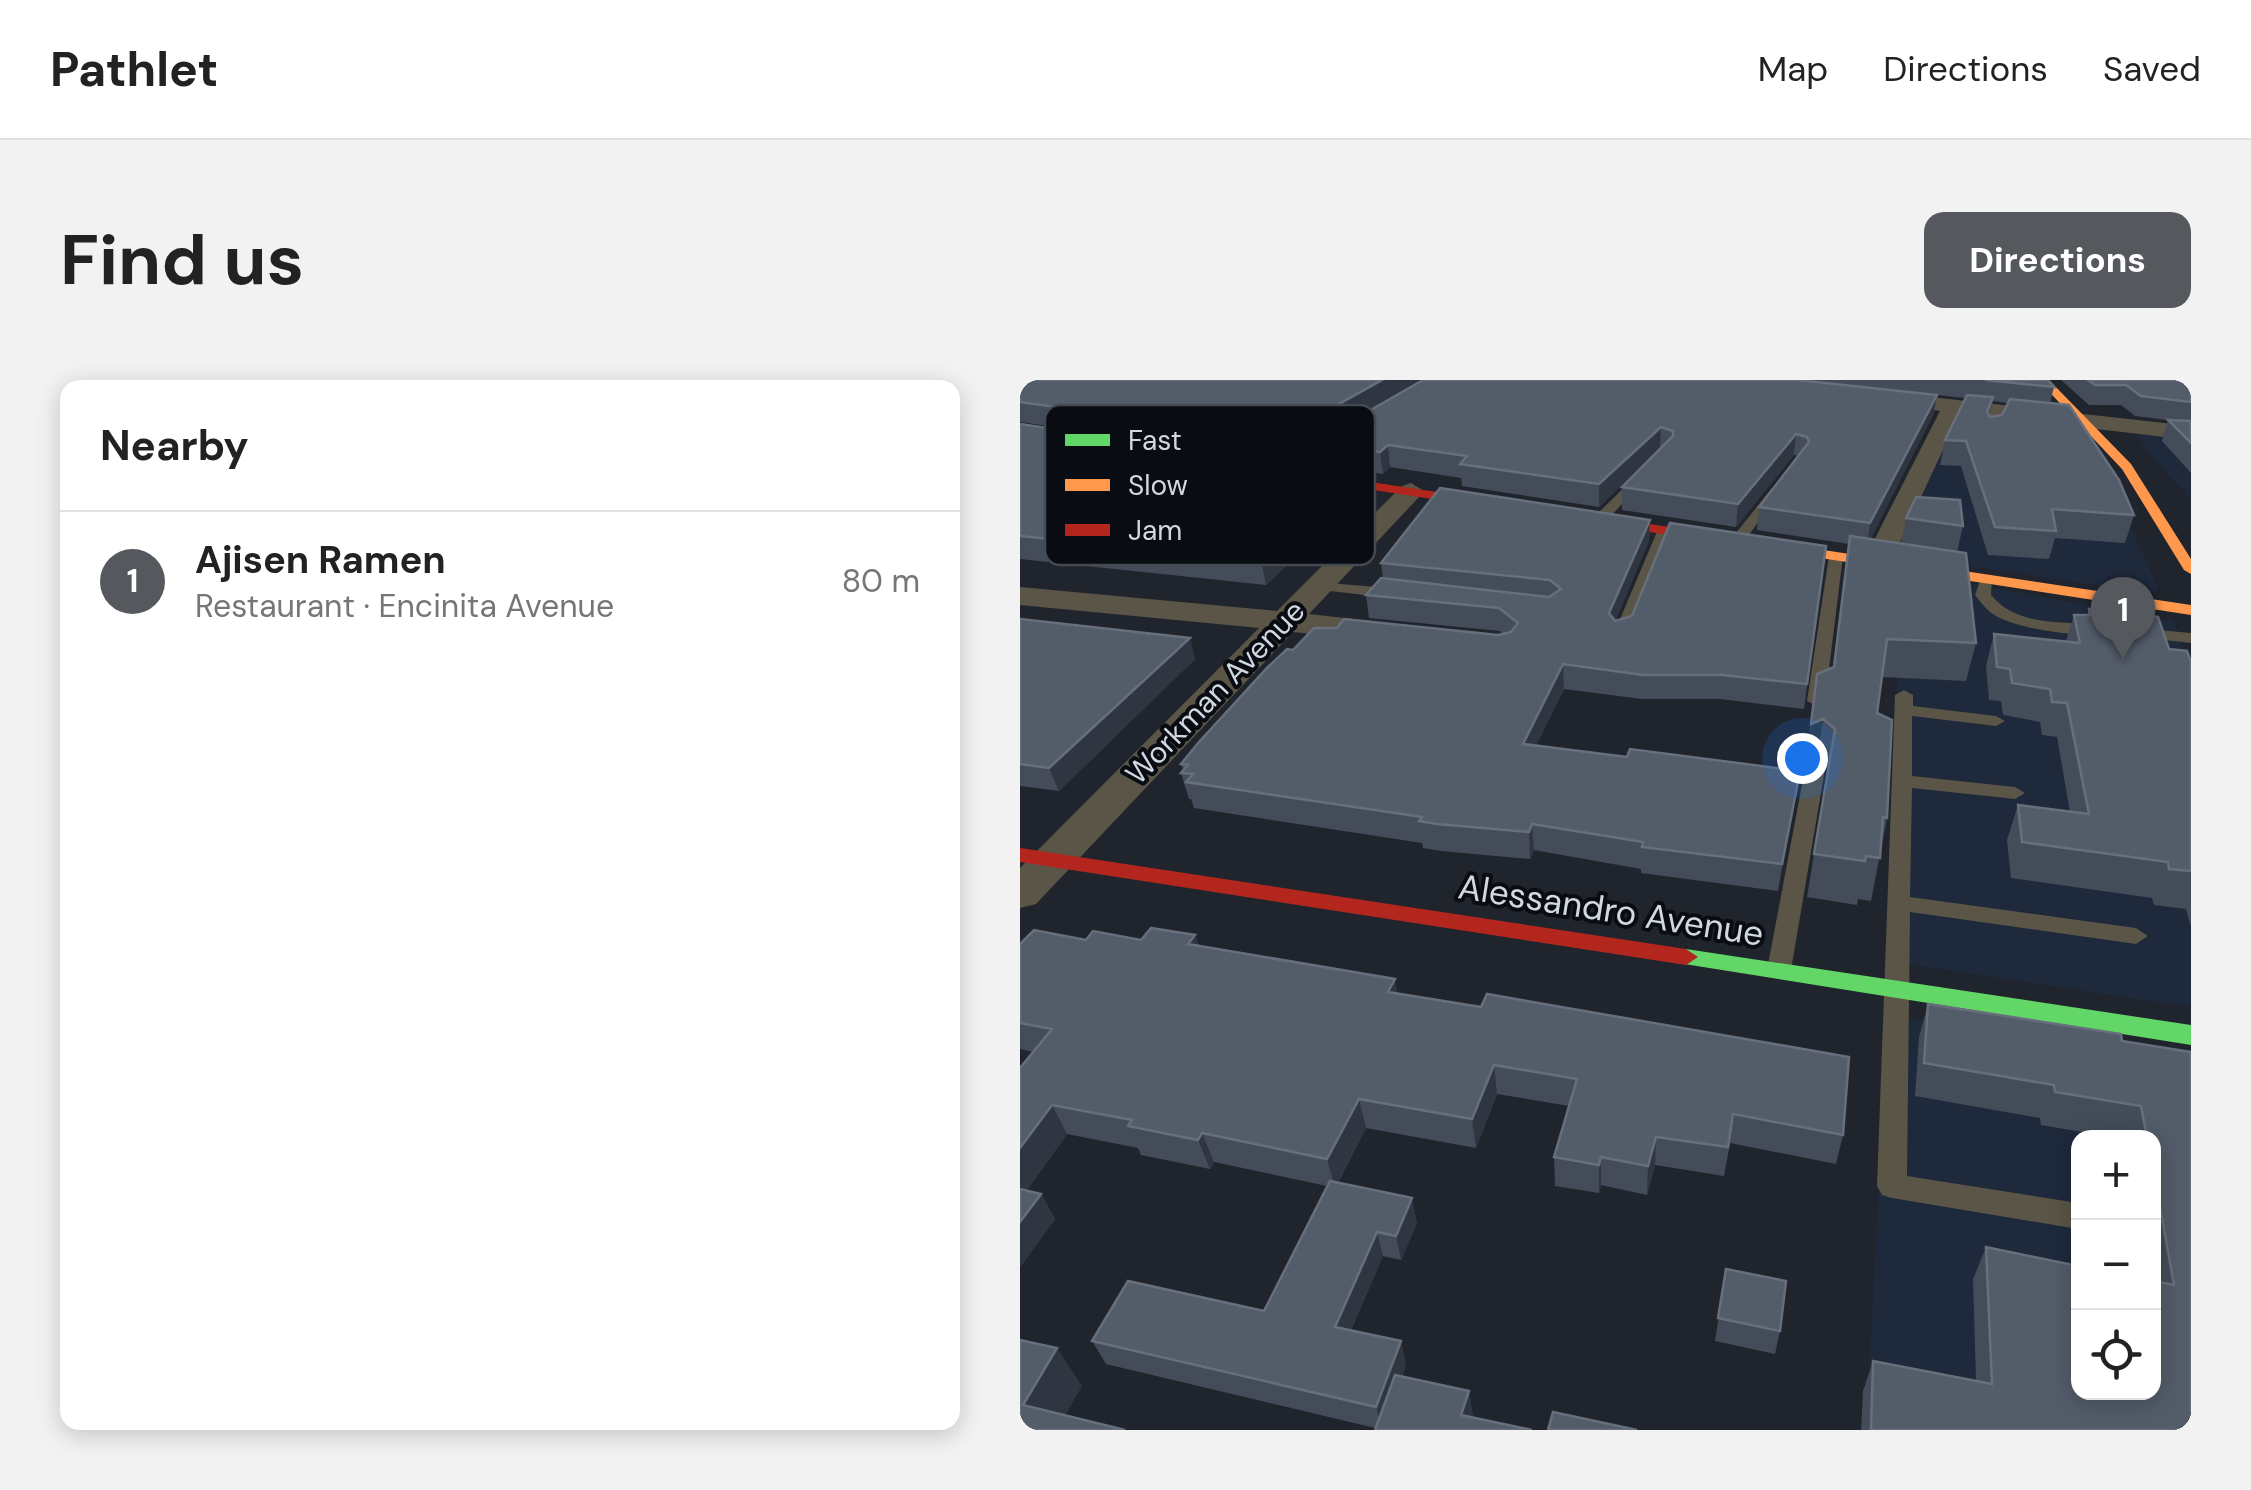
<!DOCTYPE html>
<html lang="en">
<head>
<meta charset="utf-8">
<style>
  :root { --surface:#fff; --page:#f2f2f2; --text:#222; --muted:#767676; --line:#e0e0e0; --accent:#55585c }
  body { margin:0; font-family:"DM Sans",sans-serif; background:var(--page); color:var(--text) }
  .controls { position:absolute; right:30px; bottom:30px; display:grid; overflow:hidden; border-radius:20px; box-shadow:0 5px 25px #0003 }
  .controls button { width:90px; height:90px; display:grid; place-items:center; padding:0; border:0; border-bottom:2px solid var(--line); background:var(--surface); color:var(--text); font:50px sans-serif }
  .you { position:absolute; left:782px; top:378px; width:35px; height:35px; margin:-25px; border:8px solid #fff; border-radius:50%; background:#1a73e8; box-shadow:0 0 0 15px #1a73e833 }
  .badge { display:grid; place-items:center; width:65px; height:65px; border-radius:50%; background:var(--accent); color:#fff; font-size:32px; font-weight:700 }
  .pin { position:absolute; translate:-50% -82px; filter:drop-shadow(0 2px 5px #0008) }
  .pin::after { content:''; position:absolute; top:52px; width:35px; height:30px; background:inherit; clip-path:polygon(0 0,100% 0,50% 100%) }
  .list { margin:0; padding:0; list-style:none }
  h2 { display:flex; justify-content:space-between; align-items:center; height:130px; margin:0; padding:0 40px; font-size:42px }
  h2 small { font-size:32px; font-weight:400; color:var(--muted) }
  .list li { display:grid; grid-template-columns:65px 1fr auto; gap:30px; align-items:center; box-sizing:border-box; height:140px; padding:0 40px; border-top:2px solid var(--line) }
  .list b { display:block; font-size:38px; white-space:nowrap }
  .list p { margin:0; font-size:32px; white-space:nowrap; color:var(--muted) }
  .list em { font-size:32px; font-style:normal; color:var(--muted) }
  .icon { flex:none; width:55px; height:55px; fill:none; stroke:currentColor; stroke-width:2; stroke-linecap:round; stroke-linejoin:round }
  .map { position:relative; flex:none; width:1171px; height:1050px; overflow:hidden; border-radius:20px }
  header { display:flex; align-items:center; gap:60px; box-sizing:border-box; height:140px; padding:0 50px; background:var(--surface); border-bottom:2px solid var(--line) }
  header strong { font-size:48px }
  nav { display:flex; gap:55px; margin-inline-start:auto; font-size:35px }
  .intro { display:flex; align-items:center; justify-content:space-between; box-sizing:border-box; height:240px; padding:0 60px }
  h1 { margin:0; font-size:70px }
  .button { padding:25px 45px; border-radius:20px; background:var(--accent); color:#fff; font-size:35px; font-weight:700 }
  main { display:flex; gap:60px; padding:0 60px }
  aside { flex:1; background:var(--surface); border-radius:20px; box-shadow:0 5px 25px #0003 }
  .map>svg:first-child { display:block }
</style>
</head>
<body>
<header>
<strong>Pathlet</strong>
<nav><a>Map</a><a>Directions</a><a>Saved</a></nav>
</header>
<div class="intro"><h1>Find us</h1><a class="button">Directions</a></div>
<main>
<aside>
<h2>Nearby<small></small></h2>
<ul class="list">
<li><span class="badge">1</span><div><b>Ajisen Ramen</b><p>Restaurant · Encinita Avenue</p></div><em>80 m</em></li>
</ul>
</aside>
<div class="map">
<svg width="1171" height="1050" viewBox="0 0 1171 1050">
  <rect width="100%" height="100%" fill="#20252d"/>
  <!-- built -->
  <g fill="#1e293c" fill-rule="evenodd">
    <path d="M938,31L1044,43L1099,122L1139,210L1129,213L870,174Z"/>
    <path d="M1115,52L1171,58V120L1129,73Z"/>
    <path d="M942,202L1153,241L1171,291V627L867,581L878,271Z"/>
    <path d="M868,635L1171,681V1050H846ZM1058,758H1134V1012H1058Z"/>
  </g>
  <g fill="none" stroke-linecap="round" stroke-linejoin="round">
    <!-- lane -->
    <g fill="#5a5546" fill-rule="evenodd">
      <path d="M619,93L629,96L584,143H574V137Z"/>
      <path d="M751,109L761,112L722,164H712V158Z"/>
      <path d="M639,147L651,150L608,258L594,261L592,258Z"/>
      <path d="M816,172L823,176L805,321L796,326L787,321L809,176Z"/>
      <path d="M962,195H972L971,215C996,246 1042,242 1078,244L1086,249C1069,261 997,248 978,237C968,232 962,224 955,215Z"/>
      <path d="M298,202L379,209L387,214L379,219L293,209V203Z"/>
      <path d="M1115,248L1171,253V263L1109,256V250Z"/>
      <path d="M884,310L893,315V326L976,336L985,341L976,346L892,336V396L995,407L1005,413L995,419L892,408L890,517L1116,548L1128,556L1116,564L890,532L887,796L1058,823V849L872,818L862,815L857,806L875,315Z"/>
      <path d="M795,383L805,389L771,590L768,596H750L747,590L785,389Z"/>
    </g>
    <!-- street -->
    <g fill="#5a5546" fill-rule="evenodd">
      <path d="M406,0H431L269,97L260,99L248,92Z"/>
      <path d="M857,11L1171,46V60L940,33L871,182L857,191L843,182L920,31L850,21V13Z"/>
      <path d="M391,103L404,111L400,116L289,234L387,245L392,252L387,259L376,262L273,252L16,524L0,528V488L239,248L0,225V207L257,231L382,106Z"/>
    </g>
    <!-- fast -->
    <path fill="#63d668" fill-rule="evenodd" d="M666,569L1171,645V665L658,583L654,577L658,571Z"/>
    <!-- slow -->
    <g fill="#ff974d" fill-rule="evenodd">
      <path d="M1018,0H1029L1111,84L1171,179V194L1164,190L1102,89Z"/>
      <path d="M669,150L1171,225V235L664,157L662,154Z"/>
    </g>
    <!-- jam -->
    <g fill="#b3261e" fill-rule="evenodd">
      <path d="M265,89L669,150L676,154L669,158L261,96V90Z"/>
      <path d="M0,468L666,569L678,577L666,585L0,482Z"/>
    </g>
  </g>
  <!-- wall -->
  <g fill="#444c5a" fill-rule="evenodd">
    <path d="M0,0H399L262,79L0,42Z"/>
    <path d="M403,0H1028L1034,7L1030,23L1114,135L1105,163L1035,158L1029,179L968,175L941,86L920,85L925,60L945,18L917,15L913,35L850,159L881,164L886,138L943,146L937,172L956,263L946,301L862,297L857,333L867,438L851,521L838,519L837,525L787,517L808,389L797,380L785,385L797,294L813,288L829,164L737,150L739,127L778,76L774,75L716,147L602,130V107L640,68L579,127L442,106L441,98L370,87L363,94L297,85L293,63ZM973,21L988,23L982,35L970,37L969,36Z"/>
    <path d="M1041,0H1171V93L1142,61L1148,40L1115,36L1101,25H1069Z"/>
    <path d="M0,44L340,116L246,205L0,179Z"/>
    <path d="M630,140L629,161L595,241L806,166L784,329L700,319H622L544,309L516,365L776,417L758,511L621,493V489L514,470L510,479L421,471L403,468L402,463L174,428L171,419H169L161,393L163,390L161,384L273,270L483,254L480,251L349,238L346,215L363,198L361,183Z"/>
    <path d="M1069,229L1171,282V547L1166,529L1134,525L1132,518L991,498L987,460L998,425L1050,432L1037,357L1022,355L1020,342L983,335L981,321L969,320L966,286L974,254L1046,261L1054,235H1067Z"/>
    <path d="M0,239L175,279L39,411L0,406Z"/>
    <path d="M175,555L179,566L377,613L823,755L816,784L710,763L704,796L635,785L627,815L581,805L579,813L535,806L534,777L549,726L477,714L456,768L346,748L318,803L397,843L381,880L363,876L331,950L386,984L382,997L355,1048L86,984L72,961L244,931L307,806L194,782L190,789L121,775L118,768L47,754L6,811L21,814L35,839L0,887L13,672L0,669V564L66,560H121Z"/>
    <path d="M908,624L1102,661L1171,672V1050H841L843,1011L853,981L956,1001L953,899L966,867L1134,1012V758H1097L1021,745L1020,738L895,716L899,657Z"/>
    <path d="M706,889L760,951L755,974L695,961Z"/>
  </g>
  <!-- shaded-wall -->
  <g fill="#2f3642">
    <path d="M362,0H399L262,79L258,58Z"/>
    <path d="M917,15L913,35L847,167L850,143Z"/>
    <path d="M641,47L640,68L579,127V104Z"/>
    <path d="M776,54L774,75L716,147L718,124Z"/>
    <path d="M368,65L370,87L363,94L360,72Z"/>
    <path d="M336,94L340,116L246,205L241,180Z"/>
    <path d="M630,140L629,161L589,257V233Z"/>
    <path d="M170,258L175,279L39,411L29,388Z"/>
    <path d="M543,284L544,309L505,389L503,364Z"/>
    <path d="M803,339L797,380L785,385L791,344Z"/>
    <path d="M780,391L776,417L758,511L762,484Z"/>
    <path d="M512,444L514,470L510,479L509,452Z"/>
    <path d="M175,555L185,584L168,564Z"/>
    <path d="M375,599L380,628L368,612Z"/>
    <path d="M474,685L477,714L456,768L452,739Z"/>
    <path d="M339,719L346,748L315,808L307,779Z"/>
    <path d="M32,725L47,754L0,819V768Z"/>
    <path d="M182,753L194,782L190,789L178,760Z"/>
    <path d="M636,757L635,785L627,815L628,786Z"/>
    <path d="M581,777V805L579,813V785Z"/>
    <path d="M21,814L35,839L0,887V842Z"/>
    <path d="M392,818L397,843L381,880L376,856Z"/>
    <path d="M357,852L363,876L322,970L315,947Z"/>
    <path d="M381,961L386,984L362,1049L356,1027Z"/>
    <path d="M37,968L62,1006L37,1050L3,1025Z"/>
    <path d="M449,1011L454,1040L441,1035Z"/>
  </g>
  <!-- building -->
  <g fill="#535c69" stroke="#676f7c" stroke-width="2.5">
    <path d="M0,0H362L258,58L0,22Z"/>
    <path d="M403,0H777L917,15L850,143L739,127L789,62L787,57L776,54L718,124L602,107L653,56V51L641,47L579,104L440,84L447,76L368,65L360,72L293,63Z"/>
    <path d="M965,0H1028L1034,7Z"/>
    <path d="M1068,0H1171V22L1121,16L1106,5H1075Z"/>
    <path d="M947,15L973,17L967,32L970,37L982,35L990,19L1049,25L1099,100L1114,135L1032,129L1036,151L975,147L946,61L925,60Z"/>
    <path d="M1148,40L1171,41V63Z"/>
    <path d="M0,44L336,94L241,180L0,156Z"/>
    <path d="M420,108L630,140L589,233L595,241L612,236L650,143L806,166L787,304L702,295H623L543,284L503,364L607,377L610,369L780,391L762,484L622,467L623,462L512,444L509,452L417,444L399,441L402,437L166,402L173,394L161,393L168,385L161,384L179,362L247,288L267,269L273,270L294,248H317L324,239L478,255L491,252L498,243L479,228L346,215L361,198L529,217L541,209L530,200L361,183Z"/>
    <path d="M896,117L940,120L943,146L886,138Z"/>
    <path d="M830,156L946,173L956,263L867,259L857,333L872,340L867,438L863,437L860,478L846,476L845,481L794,474L815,349L803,339L791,344L797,294L814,287Z"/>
    <path d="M1069,229L1138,237L1149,269L1167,271L1171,282V491L1149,489L1148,482L1002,462L998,425L1069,434L1047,323L1032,322L1030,309L992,303L990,289L977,287L974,254L1060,263L1054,235H1070Z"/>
    <path d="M0,239L170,258L29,388L0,384Z"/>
    <path d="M131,548L175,555L168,564L375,599L368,612L461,627L467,614L829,677L823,755L713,734L708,767L636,757L628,786L581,777L579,785L534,777L557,699L474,685L452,739L339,719L307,779L182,753L178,760L108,746L112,740L32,725L0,768V688L32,649L0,643V564L14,550L66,560L73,551L121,560Z"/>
    <path d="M908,624L1101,654L1102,661L1171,672V1050H851L853,981L972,1004L966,867L1058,886V1012H1134V901L1154,905L1134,793V758H1127L1121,726L1035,712L1034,705L904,683Z"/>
    <path d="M310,801L392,818L376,856L357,852L315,947L381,961L356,1027L72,961L108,901L244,931Z"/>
    <path d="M0,809L21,814L0,842Z"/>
    <path d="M706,889L766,901L760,951L698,938Z"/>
    <path d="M0,960L37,968L3,1025L105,1050H0Z"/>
    <path d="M375,995L449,1011L441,1035L512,1050H355Z"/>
    <path d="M533,1032L617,1050H528Z"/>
  </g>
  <g text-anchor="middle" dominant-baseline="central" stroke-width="8" stroke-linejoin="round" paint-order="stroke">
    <!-- far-street labels -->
    <g font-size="30" fill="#d2d8e1" stroke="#090d13">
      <text transform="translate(195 312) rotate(-46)">Workman Avenue</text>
    </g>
    <!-- street labels -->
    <g font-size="35" fill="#d2d8e1" stroke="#090d13">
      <text transform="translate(591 530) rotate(9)">Alessandro Avenue</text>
    </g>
  </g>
  <!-- legend -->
  <rect x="25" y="25" width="330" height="160" rx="15" fill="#090d13" stroke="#454a51" stroke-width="2.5"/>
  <rect x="45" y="54" width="45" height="12" fill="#63d668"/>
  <rect x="45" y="99" width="45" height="12" fill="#ff974d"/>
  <rect x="45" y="144" width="45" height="12" fill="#b3261e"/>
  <g font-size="28" fill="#d2d8e1">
    <text x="108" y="70">Fast</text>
    <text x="108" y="115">Slow</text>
    <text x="108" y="160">Jam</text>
  </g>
</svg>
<div class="controls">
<button>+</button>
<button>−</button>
<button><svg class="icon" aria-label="locate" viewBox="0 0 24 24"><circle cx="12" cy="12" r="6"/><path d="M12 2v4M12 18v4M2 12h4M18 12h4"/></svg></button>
</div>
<div class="you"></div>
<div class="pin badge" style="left:1103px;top:279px">1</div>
</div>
</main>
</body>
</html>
